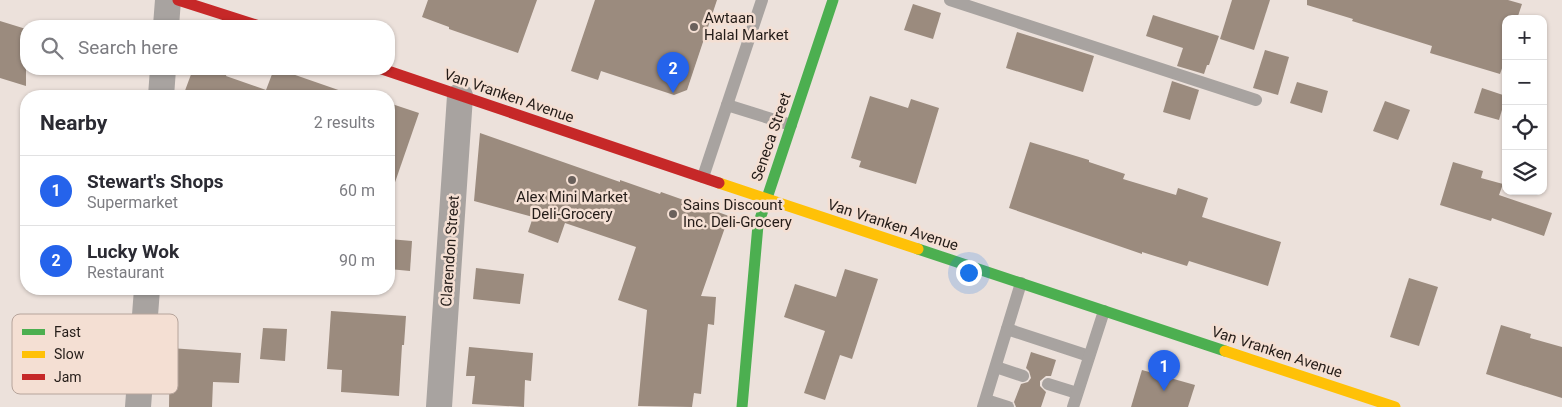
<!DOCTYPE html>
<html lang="en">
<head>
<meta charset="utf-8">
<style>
  :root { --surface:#fff; --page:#f2f2f3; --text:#2b2b33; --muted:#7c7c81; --line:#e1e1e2; --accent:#2563eb }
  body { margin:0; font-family:Roboto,sans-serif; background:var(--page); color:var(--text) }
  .controls { position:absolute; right:15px; top:15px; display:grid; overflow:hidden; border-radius:10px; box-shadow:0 1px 4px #0004 }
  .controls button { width:45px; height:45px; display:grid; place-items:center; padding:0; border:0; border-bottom:1px solid var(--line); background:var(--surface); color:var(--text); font:25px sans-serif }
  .you { position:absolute; left:968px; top:272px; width:18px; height:18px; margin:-12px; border:4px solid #fff; border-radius:50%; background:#1a73e8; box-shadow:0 0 0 8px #1a73e833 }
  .badge { display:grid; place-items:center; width:32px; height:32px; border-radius:50%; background:var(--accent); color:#fff; font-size:16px; font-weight:700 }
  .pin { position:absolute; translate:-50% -41px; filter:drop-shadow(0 1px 2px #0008) }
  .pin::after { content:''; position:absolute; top:26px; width:18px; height:15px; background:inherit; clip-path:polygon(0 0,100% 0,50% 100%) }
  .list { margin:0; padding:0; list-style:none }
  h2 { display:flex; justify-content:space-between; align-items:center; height:65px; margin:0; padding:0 20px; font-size:21px }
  h2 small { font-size:16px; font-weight:400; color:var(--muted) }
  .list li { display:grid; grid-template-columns:32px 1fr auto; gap:15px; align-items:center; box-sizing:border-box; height:70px; padding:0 20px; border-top:1px solid var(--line) }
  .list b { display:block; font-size:19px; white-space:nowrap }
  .list p { margin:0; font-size:16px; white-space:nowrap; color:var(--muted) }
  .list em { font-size:16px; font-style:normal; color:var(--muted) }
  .icon { flex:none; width:28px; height:28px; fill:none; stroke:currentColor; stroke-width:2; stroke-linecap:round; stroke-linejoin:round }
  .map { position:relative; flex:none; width:1562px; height:407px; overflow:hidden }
  .search { position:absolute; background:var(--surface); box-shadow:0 1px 4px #0004; left:20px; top:20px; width:375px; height:55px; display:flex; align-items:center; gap:12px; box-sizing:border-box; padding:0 18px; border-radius:20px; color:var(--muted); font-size:19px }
  .panel { position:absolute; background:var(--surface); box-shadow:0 1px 4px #0004; left:20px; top:90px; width:375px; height:205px; border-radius:20px }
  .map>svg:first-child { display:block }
</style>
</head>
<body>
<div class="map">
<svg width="1562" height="407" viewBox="0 0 1562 407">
  <rect width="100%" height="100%" fill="#ece1db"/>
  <!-- building -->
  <g fill="#9b8b7e">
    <path d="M428,0H537L518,53L449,29V27L422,17Z"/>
    <path d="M595,0H717L687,90L674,95L601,71L598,80L571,71Z"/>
    <path d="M1232,0H1270L1254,50L1220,39Z"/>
    <path d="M1307,0H1508L1522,4L1517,19H1506V57L1500,74L1430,53L1432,46L1352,21L1353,19L1307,5Z"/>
    <path d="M913,4L941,13L933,39L904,30Z"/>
    <path d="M1153,15L1219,36L1209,65H1207L1204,74L1177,66L1183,48L1146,36Z"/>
    <path d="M0,21L26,29V86L0,78Z"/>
    <path d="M1017,32L1094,56L1083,92L1006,68Z"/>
    <path d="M1265,50L1289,57L1278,95L1253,88Z"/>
    <path d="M193,69H228L226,76L266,90L274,69H278L347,93L346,96H183Z"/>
    <path d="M1172,81L1199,90L1190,120L1163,112Z"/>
    <path d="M1297,82L1328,91L1322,113L1290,103Z"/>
    <path d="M1482,88L1506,96L1499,120L1474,113Z"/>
    <path d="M870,96L908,108L911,99L939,108L916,184L859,167L861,161L851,158Z"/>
    <path d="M1385,101L1410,110L1398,140L1373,131Z"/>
    <path d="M389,103L419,113L392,191H389Z"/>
    <path d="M480,133L620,182V180L660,194L661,192L729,216L701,296L716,297L714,325L708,324L701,394L694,393L692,407L638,406L647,310L618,300L636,247L565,223L558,243L528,232L533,217L474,201Z"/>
    <path d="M1030,142L1089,160V162L1125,174L1123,179L1176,195L1178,188L1208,198L1202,217L1281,242L1268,286L1189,261L1187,266L1142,252V254L1009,208Z"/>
    <path d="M1453,162L1483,171L1481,178L1503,184L1499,195L1552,213L1544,236L1492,218L1491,221L1440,205Z"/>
    <path d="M389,239L412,241L410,271L389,269Z"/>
    <path d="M476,268L524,274L520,304L473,299Z"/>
    <path d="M845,269L878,279L852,359L840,355L825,400L804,393L825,331L784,317L795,284L836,297Z"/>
    <path d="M1409,278L1438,287L1419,346L1390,337Z"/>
    <path d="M331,311L406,316L404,345H402L399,396L341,392L342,370L327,369Z"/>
    <path d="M1501,325L1531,334L1530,338L1562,347V398L1486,374Z"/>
    <path d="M263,328L287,329L285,361L260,359Z"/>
    <path d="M469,347L533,353L531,381L525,380L524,407L472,404L475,376H466Z"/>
    <path d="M170,348L241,353L239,383L213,382L212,407H169Z"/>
    <path d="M1031,352L1056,360L1051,376H1046L1040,381V386L1046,392L1041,407H1016L1014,402L1021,384L1028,382L1031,378L1029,371L1026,368Z"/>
    <path d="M1142,370L1195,385L1188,407H1131Z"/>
  </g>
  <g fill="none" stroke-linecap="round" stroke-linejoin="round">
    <!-- lane -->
    <g stroke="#a8a3a0" stroke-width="12">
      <path d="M950,0L1256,100"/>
      <path d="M727,105L791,125"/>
      <path d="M703,177L762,0"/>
      <path d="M1007,329L1089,356"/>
      <path d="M996,367L1023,376"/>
      <path d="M1048,384L1077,393"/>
      <path d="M986,400L1008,407"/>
      <path d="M983,407L1021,283"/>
      <path d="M1073,407L1104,311"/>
    </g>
    <!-- street -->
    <g stroke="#a8a3a0" stroke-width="26">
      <path d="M166,26L168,0"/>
      <path d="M161,96L163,69"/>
      <path d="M138,407L147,289"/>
      <path d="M439,407L460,96"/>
    </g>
    <!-- fast -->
    <g stroke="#4caf50" stroke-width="11">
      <path d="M918,249L1225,351"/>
      <path d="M742,407L758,225L833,0"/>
    </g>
    <!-- slow -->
    <g stroke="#ffc107" stroke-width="11">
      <path d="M719,183L918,249"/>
      <path d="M1225,351L1395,407"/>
    </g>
    <!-- jam -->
    <g stroke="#c62828" stroke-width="11">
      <path d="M178,0L259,26"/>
      <path d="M382,69L719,183"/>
    </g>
  </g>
  <!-- markers -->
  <g fill="#6a615c" stroke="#f4dfd3" stroke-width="2">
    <circle cx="694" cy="27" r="5"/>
    <circle cx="572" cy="180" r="5"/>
    <circle cx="673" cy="214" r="5"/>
  </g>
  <g text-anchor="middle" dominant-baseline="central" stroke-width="5" stroke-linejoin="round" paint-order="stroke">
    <!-- poi labels -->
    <g font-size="15" fill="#241c18" stroke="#f4dfd3" text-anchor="start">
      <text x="704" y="18">Awtaan<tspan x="704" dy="17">Halal Market</tspan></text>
      <text x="572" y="197" text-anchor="middle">Alex Mini Market<tspan x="572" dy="17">Deli-Grocery</tspan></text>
      <text x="683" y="205">Sains Discount<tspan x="683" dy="17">Inc. Deli-Grocery</tspan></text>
    </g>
    <!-- street labels -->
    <g font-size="15" fill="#241c18" stroke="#f4dfd3">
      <text transform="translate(509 96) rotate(19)">Van Vranken Avenue</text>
      <text transform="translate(771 137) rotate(-71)">Seneca Street</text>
      <text transform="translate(893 225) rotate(18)">Van Vranken Avenue</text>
      <text transform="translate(450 251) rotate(-86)">Clarendon Street</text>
      <text transform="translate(1277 352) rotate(18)">Van Vranken Avenue</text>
    </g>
  </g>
  <!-- legend -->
  <rect x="12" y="314" width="166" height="80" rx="8" fill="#f4dfd3" stroke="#b6a49b" stroke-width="1"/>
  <rect x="22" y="329" width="23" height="6" fill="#4caf50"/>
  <rect x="22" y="351" width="23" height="7" fill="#ffc107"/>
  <rect x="22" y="374" width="23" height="6" fill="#c62828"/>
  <g font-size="14" fill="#241c18">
    <text x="54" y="337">Fast</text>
    <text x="54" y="359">Slow</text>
    <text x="54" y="382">Jam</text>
  </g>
</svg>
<div class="controls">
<button>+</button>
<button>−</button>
<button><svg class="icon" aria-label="locate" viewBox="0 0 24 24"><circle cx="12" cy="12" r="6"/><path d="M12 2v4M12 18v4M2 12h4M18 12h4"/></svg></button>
<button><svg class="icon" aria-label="layers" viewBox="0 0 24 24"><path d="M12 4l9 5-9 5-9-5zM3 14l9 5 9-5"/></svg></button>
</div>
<div class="you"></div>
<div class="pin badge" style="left:1164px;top:391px">1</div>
<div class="pin badge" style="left:673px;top:93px">2</div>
<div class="search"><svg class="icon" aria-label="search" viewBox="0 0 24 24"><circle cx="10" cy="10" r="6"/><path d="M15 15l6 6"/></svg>Search here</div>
<section class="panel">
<h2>Nearby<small>2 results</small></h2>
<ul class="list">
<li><span class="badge">1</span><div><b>Stewart's Shops</b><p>Supermarket</p></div><em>60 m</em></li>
<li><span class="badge">2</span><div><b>Lucky Wok</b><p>Restaurant</p></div><em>90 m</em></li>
</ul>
</section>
</div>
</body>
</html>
